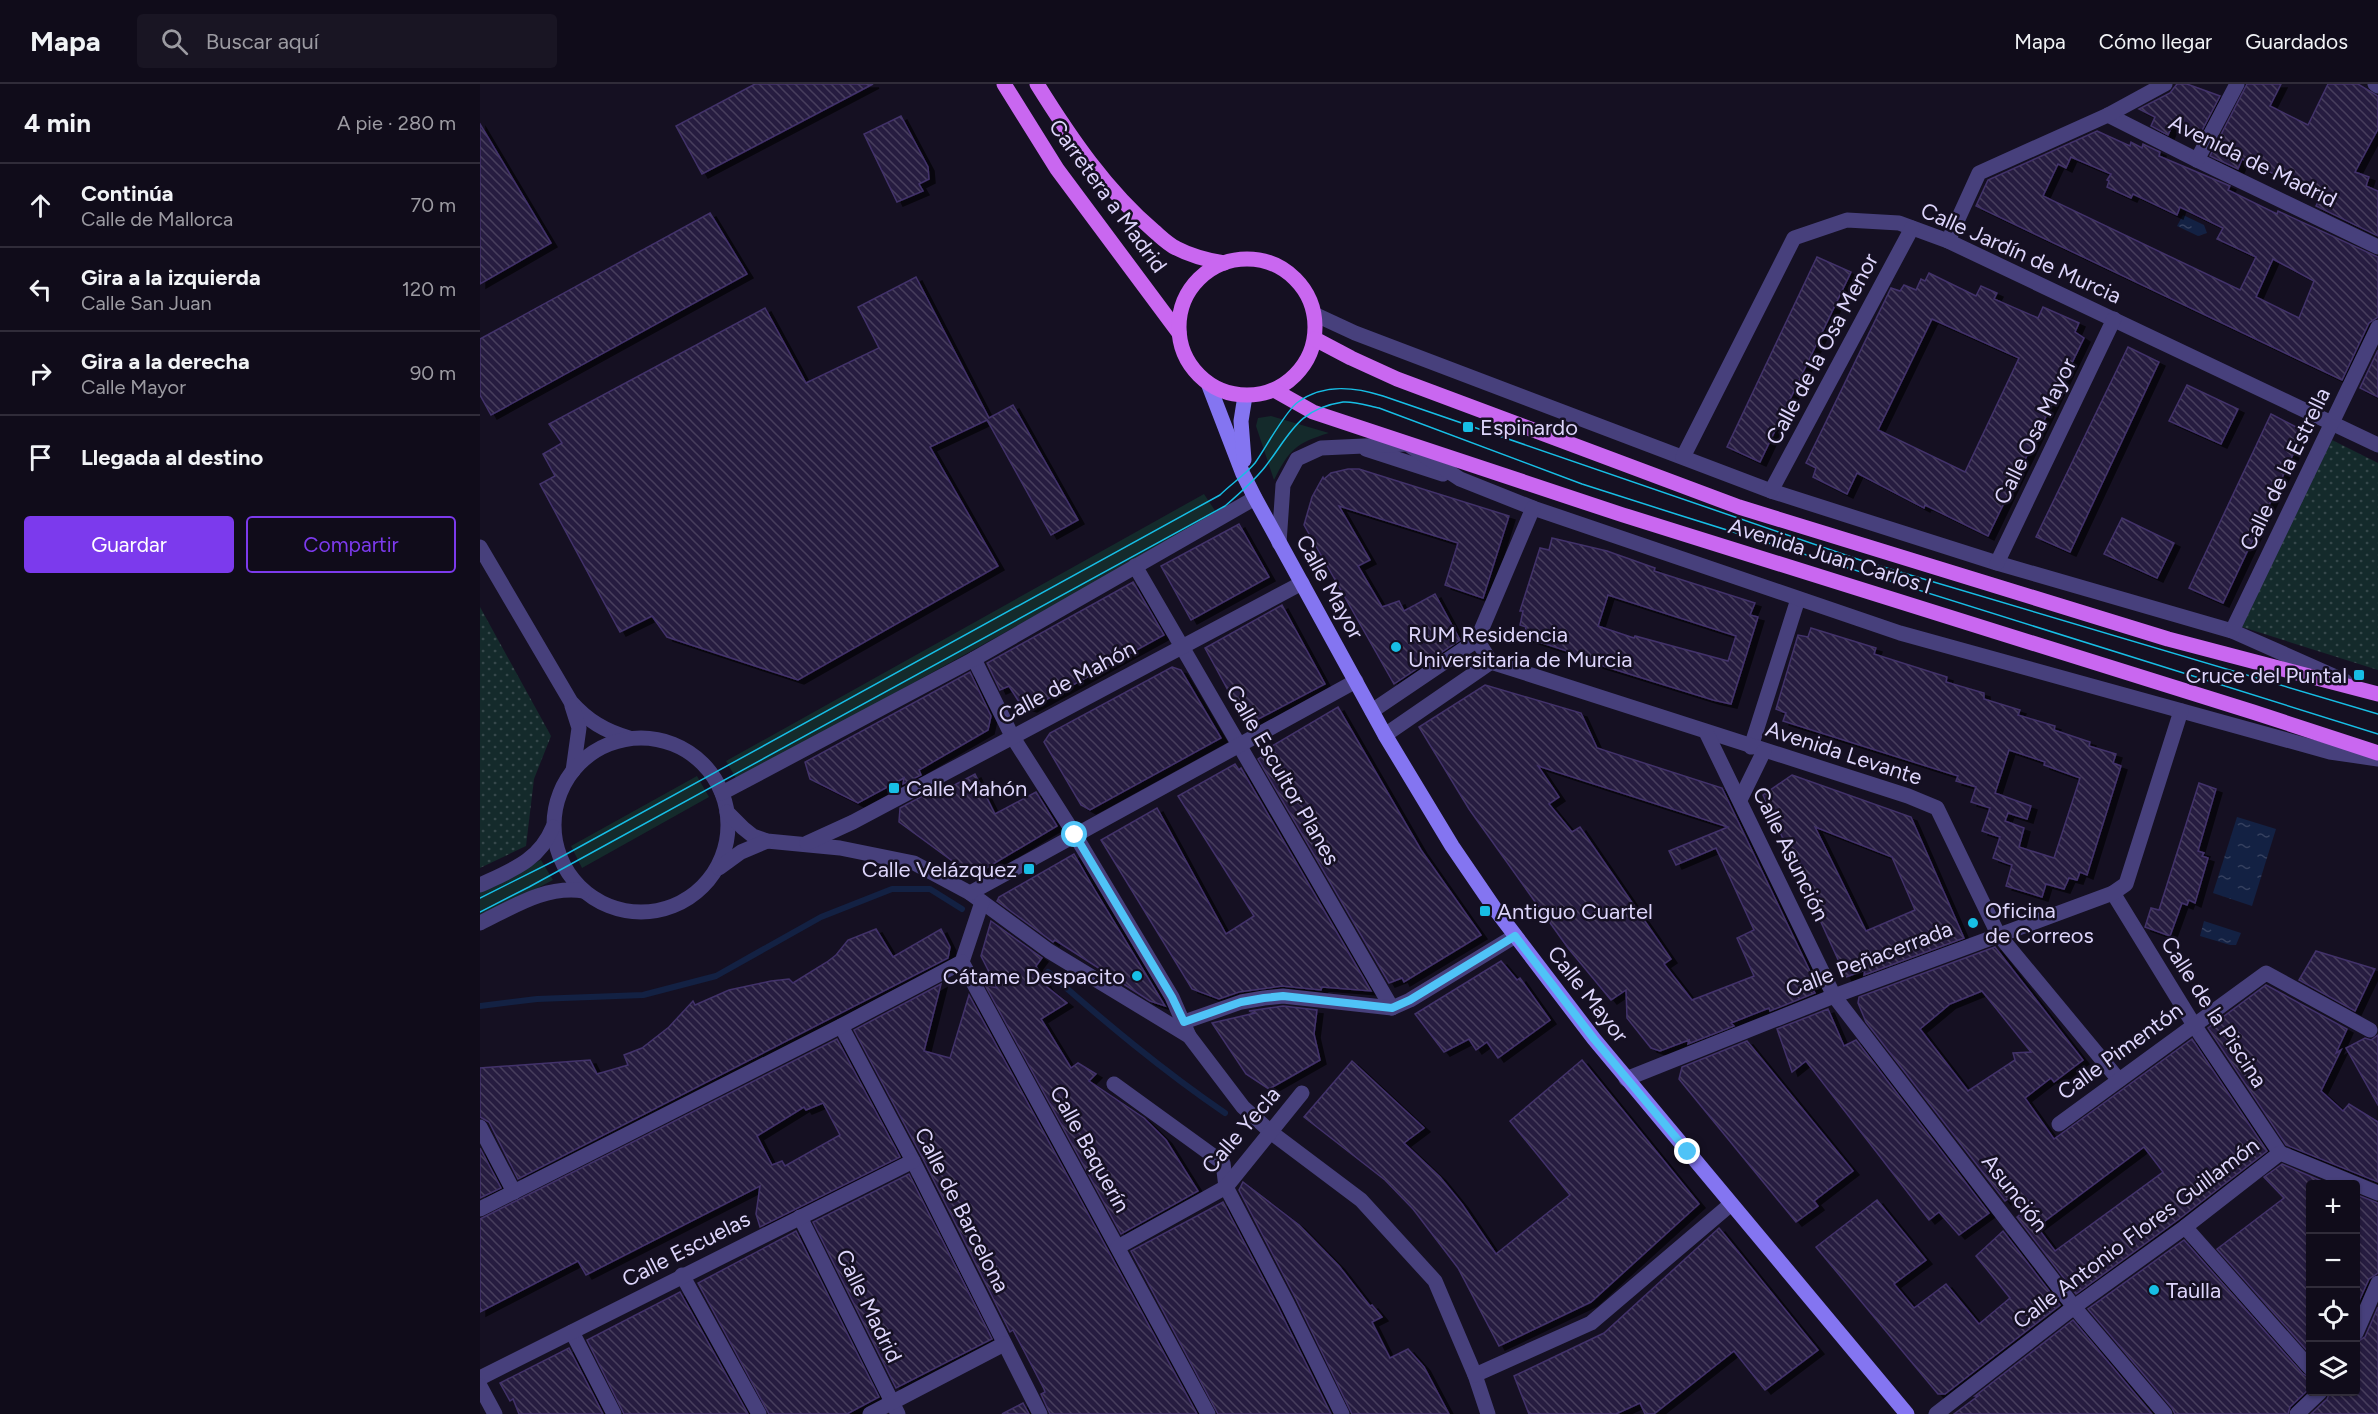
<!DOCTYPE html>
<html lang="es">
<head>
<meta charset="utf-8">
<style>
  :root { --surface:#100c1a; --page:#191523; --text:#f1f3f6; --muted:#9c9ba2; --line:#302c39; --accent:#7c3aed }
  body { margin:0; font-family:Figtree,sans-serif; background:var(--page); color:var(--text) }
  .controls { position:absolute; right:18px; bottom:18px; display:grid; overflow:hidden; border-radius:6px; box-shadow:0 2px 4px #0004 }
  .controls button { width:54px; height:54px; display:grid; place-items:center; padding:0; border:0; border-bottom:2px solid var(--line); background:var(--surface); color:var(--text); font:30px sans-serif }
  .stop { position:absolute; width:18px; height:18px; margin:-14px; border:4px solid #4fc3f7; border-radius:50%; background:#fff }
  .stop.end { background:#4fc3f7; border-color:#fff; box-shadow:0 2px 6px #0008 }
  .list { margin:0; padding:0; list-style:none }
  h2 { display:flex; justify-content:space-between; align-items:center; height:78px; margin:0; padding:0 24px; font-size:26px }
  h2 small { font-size:20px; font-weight:400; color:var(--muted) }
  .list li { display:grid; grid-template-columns:39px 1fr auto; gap:18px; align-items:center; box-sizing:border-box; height:84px; padding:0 24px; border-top:2px solid var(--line) }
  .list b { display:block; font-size:22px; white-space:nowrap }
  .list p { margin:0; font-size:20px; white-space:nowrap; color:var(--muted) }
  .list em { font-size:20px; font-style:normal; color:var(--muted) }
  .actions { display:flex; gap:12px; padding:18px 24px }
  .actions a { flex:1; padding:14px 0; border:2px solid var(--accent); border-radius:6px; text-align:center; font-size:21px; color:var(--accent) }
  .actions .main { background:var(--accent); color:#fff }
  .icon { flex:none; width:33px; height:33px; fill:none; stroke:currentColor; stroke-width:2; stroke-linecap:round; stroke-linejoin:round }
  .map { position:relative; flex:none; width:1898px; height:1330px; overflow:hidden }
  header { display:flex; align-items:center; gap:36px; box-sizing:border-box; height:84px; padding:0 30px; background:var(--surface); border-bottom:2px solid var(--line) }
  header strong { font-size:28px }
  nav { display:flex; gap:33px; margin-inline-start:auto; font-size:21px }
  .search { width:420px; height:54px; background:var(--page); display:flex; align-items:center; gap:15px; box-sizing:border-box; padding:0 21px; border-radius:6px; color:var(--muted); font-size:22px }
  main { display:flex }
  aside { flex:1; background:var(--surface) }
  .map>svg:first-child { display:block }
</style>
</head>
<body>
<header>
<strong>Mapa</strong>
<div class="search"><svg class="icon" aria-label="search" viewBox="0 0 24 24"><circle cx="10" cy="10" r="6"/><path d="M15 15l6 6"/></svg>Buscar aquí</div>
<nav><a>Mapa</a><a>Cómo llegar</a><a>Guardados</a></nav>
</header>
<main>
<aside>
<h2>4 min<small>A pie · 280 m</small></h2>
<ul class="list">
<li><svg class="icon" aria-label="ahead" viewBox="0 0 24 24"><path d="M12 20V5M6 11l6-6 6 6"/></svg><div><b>Continúa</b><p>Calle de Mallorca</p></div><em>70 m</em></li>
<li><svg class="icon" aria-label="left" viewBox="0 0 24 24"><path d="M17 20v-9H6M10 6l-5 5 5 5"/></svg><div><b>Gira a la izquierda</b><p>Calle San Juan</p></div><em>120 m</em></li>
<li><svg class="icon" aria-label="right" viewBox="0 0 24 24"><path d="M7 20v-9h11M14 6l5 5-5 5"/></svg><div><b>Gira a la derecha</b><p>Calle Mayor</p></div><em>90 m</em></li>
<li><svg class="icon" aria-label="arrive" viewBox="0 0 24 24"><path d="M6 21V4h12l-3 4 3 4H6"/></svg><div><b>Llegada al destino</b></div></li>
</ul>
<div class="actions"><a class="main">Guardar</a><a>Compartir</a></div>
</aside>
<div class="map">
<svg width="1898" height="1330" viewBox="0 0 1898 1330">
  <defs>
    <pattern id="park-dots" width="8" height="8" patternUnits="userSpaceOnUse" patternTransform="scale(1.5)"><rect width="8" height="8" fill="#142a2b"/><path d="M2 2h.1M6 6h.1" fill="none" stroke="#36484b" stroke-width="1.8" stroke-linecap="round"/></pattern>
    <pattern id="water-ripples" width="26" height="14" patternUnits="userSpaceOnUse" patternTransform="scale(1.5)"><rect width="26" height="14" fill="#132143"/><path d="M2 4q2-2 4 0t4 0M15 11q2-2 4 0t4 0" fill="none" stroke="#35405f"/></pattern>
    <pattern id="building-back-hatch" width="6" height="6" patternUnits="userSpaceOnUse" patternTransform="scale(1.5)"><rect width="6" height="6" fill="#281e41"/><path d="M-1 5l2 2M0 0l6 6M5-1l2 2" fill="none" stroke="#473e5d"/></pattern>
    <filter id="shadow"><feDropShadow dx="6" dy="4" stdDeviation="0" flood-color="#0009"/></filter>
  </defs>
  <rect width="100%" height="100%" fill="#151022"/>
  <!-- green -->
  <g fill="#142a2b">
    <path d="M791,332L849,349C816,359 809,366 794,396L776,342L778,334Z"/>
    <path d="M724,410L738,431L257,696L246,677Z"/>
    <path d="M217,692L229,713L102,784L91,762Z"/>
    <path d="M61,776L73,796L0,834V806Z"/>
  </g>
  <!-- park -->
  <g fill="url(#park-dots)">
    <path d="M1852,356L1898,379V586L1759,542Z"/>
    <path d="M0,523L71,652L54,695L46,762L0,784Z"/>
  </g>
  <!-- water -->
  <g fill="url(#water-ripples)">
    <path d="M1703,131L1724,141L1727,149L1718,152L1697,142Z"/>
    <path d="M1757,733L1796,745L1772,822L1733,809Z"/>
    <path d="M1724,837L1761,849L1756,861H1750L1720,852Z"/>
  </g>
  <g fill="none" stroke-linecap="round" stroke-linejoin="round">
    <!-- stream -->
    <g stroke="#132143" stroke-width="6">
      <path d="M568,888C625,938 682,986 745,1029"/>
      <path d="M0,922L57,915L163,911L236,892L341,833L412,805H450L482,825"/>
    </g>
  </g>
  <!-- building -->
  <g fill="url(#building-back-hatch)" stroke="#42326a" stroke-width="1.5" fill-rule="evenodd" filter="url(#shadow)">
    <path d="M275,0H393L222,90L196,42Z"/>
    <path d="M1697,0H1707L1740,12L1718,54L1692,42L1688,51L1671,42L1675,33L1659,25L1690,9Z"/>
    <path d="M1767,0H1801L1790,22L1828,41L1848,0H1878L1898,12V45L1875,88L1889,93L1886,102L1898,107V152L1836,122L1841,112L1762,75L1758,85L1730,72Z"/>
    <path d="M421,32L448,83L449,95L439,100L443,107L417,118L384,50Z"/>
    <path d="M0,40L71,159L0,200Z"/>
    <path d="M1617,47L1650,62L1651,58L1662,64L1663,60L1680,68L1679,72L1750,102L1748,106L1797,130L1798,127L1898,173V233L1889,239L1862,296L1496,122L1508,96ZM1591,73L1631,90L1627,96L1629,97L1627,103L1651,114L1653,110L1697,131L1700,123L1743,144L1737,155L1776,173L1760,206L1563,112L1578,80L1586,84ZM1793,175L1834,197L1819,234L1776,213Z"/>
    <path d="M230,129L267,190L11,331L0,311V255Z"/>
    <path d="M1337,173L1371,188L1280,378L1247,363Z"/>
    <path d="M1449,189L1496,212L1501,202L1517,209L1514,215L1558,234L1563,223L1599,239L1595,248L1604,254L1508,452L1445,421L1444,424L1377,389L1367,410L1333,393L1336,384L1326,379L1411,204L1420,207L1424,201L1436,206L1441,195L1445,197ZM1452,235L1539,274L1485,388L1398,346Z"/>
    <path d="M436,193L509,334L533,321L598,436L571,451L507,336L450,363L518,482L318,596L187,553L172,532L140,548L60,400L75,392L63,370L82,359L69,340L285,224L326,299L399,264L378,223Z"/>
    <path d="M1648,263L1679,278L1590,468L1556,453Z"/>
    <path d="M1898,266V313L1880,304Z"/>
    <path d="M1707,301L1758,325L1741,360L1689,337Z"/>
    <path d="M1791,330L1824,347L1743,519L1709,504Z"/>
    <path d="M868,385H879L1029,432L1003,514L965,501L978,459L859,422L890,476L878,482L902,523L919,517L924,527L955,510L980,556L914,600L824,441L832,413L843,393L844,395L851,389Z"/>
    <path d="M1642,434L1694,459L1677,494L1624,470Z"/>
    <path d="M759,440L789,493L711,536L681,482Z"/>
    <path d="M1072,454L1127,467L1175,484L1174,487L1275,519L1270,531L1278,533L1251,620L1233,616L1107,577L1106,579L1089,574L1090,568L1044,553L1046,543L1040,541L1043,527H1040L1060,464L1069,466ZM1128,511L1256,552L1248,577L1155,552L1154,554L1118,542Z"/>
    <path d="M653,498L684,551L551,624L541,621L529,602L520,606L507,579Z"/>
    <path d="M802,521L845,600L767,641L725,564Z"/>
    <path d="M1331,544L1396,564L1394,570L1467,593L1466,598L1504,609V615L1540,626L1538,631L1575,642L1574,646L1610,658L1609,662L1636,670L1633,679L1641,682L1607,791L1600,788L1597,796L1589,794L1584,805L1566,800L1562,813L1526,802L1532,781L1513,774L1520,753L1502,747L1510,724L1491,718L1496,703L1476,697L1478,692L1303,637L1306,629L1296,625L1318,551L1328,553ZM1529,666L1565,678L1564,681L1600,694L1574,774L1539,763L1544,744L1525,737L1528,729L1547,735L1551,722L1515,709Z"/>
    <path d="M692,583L701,586L741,654L610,726L601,721L564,658L570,649Z"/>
    <path d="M490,588L511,632L508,646L439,686L441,691L423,700L424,694L378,719L330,695L325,678Z"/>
    <path d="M1005,601L1101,629L1117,664L1242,704L1338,904L1333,906L1335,909L1290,927L1289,924L1251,939L1254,942L1208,960L1209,956L1180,967L1171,964L1147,934L1146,906L1131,916L1088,864L989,725L939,643ZM1058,682L1248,743L1189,767L1196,781L1236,764L1274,846L1257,854L1274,892L1212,916L1184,880L1191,875L1100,743L1092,748L1069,720L1079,713Z"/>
    <path d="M858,623L941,766L1001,851L924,898L922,894L909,899L778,675L784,671L782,668Z"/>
    <path d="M755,680L759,686L761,684L891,907L842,903L841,906L802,902L759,908L739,915L712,905L621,756L677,724L746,850L774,832L698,712Z"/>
    <path d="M495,690L515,730L556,708L577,742L493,792L419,738L420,724L450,708L452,713Z"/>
    <path d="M1312,691L1431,733L1484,854L1384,891L1385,886L1366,893L1283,711ZM1335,743L1412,773L1435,826L1386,847Z"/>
    <path d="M1719,699L1736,705L1718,767L1724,769L1722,772L1728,774L1715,819L1709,816L1707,821L1702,819L1690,852L1665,843L1671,824L1679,826Z"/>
    <path d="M594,770L613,803L685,922L670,917L575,856L573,858L517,817L519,813Z"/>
    <path d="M511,837L562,874L556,882L567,903L587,919L561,935L591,984L598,979L616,990L609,997L664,1034L686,1056L718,1107L641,1150L505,901L517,904L501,872Z"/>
    <path d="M396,845L413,873L461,845L470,863L468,874L38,1095L9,1038L0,1033V984L110,976L117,990L148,981L144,971L162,964L189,943L213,917L215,921L249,906L291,897L309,895L313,899L347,878L356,871L368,856Z"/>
    <path d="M1515,863L1603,976L1574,998L1571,994L1545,1014L1574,1055L1712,955L1787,1067L1699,1135L1596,1210L1537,1133L1545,1126L1532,1112L1525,1117L1386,938L1378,919L1379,913ZM1502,907L1551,968L1533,969L1535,976L1488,1007L1440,945L1470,920ZM1664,1063L1683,1088L1575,1167L1557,1143Z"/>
    <path d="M1836,867L1895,885L1875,927L1819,896Z"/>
    <path d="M1021,877L1037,896L1040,894L1070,936L1018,974L1007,958L996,966L989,955L964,968L935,930Z"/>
    <path d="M461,900L444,967L470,974L489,911L717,1330H570L561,1310L565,1308L564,1305L533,1246L530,1248L442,1073L374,946Z"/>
    <path d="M1786,901L1867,945L1856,969L1861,966L1841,1007L1863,1027L1869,1020L1898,1038V1098L1806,1061L1728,944Z"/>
    <path d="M803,922L837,926L834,950L840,976L789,1005L766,990L732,939L775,929L769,927Z"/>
    <path d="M1348,925L1364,962L1376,956L1509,1129L1479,1151L1459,1128L1449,1136L1326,977L1312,988L1297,945Z"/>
    <path d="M1898,951V1021L1866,964L1885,954L1891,956Z"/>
    <path d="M357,955L420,1073L280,1143L276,1130L280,1102L106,1191L98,1177L0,1228V1135ZM343,1019L360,1051L305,1082L302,1077L292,1081L277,1052L324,1023L326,1026Z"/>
    <path d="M1267,957L1373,1087L1334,1117L1338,1122L1316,1138L1199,995L1202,983Z"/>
    <path d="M1102,976L1219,1120L1111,1218L1019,1262L978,1184L933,1125L905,1096L824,1033L872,977L944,1044L924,1059L960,1093L982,1120L1016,1170L1090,1111L1030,1037Z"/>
    <path d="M0,1064L21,1104L0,1114Z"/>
    <path d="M1802,1080L1851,1101H1830V1270L1737,1165L1804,1114L1784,1093Z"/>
    <path d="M429,1090L512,1255L416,1304L333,1138Z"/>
    <path d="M763,1098L819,1141L859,1182L890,1222L892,1221L902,1233L892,1238L910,1274L928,1265L944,1283L969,1330H872L816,1215L759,1106Z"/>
    <path d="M1875,1110L1898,1119V1189L1889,1195L1875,1226Z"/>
    <path d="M1397,1116L1446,1176L1414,1200L1434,1224L1466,1200L1499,1240L1530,1214L1496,1172L1523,1147L1580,1221L1465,1310H1458L1336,1163Z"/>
    <path d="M743,1118L798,1223L851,1330H738L651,1167Z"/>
    <path d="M1239,1144L1338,1266L1285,1306L1254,1267L1174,1330H1165L1160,1319L1136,1330H1049L1034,1292L1124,1249Z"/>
    <path d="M316,1147L399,1313L367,1330H289L218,1199Z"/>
    <path d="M1704,1156L1823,1290L1830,1294V1304L1810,1323L1808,1330H1695L1692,1324L1608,1225Z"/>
    <path d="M200,1208L268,1330H144L107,1256Z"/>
    <path d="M1898,1223V1330H1831L1847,1315L1850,1308H1875V1259L1885,1253Z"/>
    <path d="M1593,1236L1672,1330H1474L1498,1312H1495Z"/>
    <path d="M89,1264L123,1330H39L33,1315L30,1317L20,1299Z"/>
    <path d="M543,1319L549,1330H522Z"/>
  </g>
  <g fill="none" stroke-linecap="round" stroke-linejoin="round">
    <!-- pedestrian -->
    <path stroke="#47407c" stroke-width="15" d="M1271,663L1318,515"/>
    <!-- minor -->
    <g stroke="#47407c" stroke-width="15">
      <path d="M1895,0L1898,2"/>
      <path d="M1628,31L1717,76L1898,163"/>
      <path d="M1717,76L1757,0"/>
      <path d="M1468,157L1499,89L1628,31L1685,0"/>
      <path d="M834,230L875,249L1291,407L1517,479L1752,547L1865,597"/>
      <path d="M886,365L963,390"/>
      <path d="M1203,373L1314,154L1367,136L1419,139L1468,157L1898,361"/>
      <path d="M1291,407L1432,144"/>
      <path d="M799,459L803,401L817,375L841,364L927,360L980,395L1053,424L1420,549L1850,668L1898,675"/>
      <path d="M0,463L91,618C108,637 125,647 149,654"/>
      <path d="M1517,479L1634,235"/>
      <path d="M655,482L912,924"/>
      <path d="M1752,547L1898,243"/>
      <path d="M494,575L532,652L595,751L692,913L709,952"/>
      <path d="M1011,578L1428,712L1457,724L1518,850L1639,996"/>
      <path d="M1011,578L997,556L1053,424"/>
      <path d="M92,622L99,644L93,687"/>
      <path d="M892,627L997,556"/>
      <path d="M1226,648L1354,912L1594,1223L1685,1330"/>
      <path d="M905,651L1011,578"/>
      <circle cx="161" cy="741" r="87"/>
      <path d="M242,709L494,575L775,414"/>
      <path d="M1260,716L1284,667"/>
      <path d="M247,728L263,744L273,752L287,757L360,764L434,779L490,809L569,867L709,952L763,1023L792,1049L881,1116L955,1197L995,1291L1008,1330"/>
      <path d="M327,759L373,738L822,499"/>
      <path d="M239,784L261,768L287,757"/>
      <path d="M0,801C32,786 59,777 73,743"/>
      <path d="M490,809L876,597"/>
      <path d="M1633,809L1714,941L1800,1069"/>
      <path d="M502,818L482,878L728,1330"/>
      <path d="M0,839C33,823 65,801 104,807"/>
      <path d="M704,938L761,918L784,914L803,912L912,924L930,916L1035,852"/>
      <path d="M361,942L433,1077L560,1330"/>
      <path d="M1146,995L1354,912L1633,809L1646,800L1701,627"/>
      <path d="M634,1000L743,1079L746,1103L807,1219L862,1330"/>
      <path d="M1579,1040L1786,889L1890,946"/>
      <path d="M0,1043L34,1108"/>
      <path d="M0,1125L361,942L482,878"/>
      <path d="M320,1133L418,1330"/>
      <path d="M1705,1143L1830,1284"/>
      <path d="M638,1163L746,1103L822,1009"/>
      <path d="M202,1191L279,1330"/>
      <path d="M92,1248L134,1330"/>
      <path d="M1876,1249L1898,1199"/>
      <path d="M995,1291L1111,1239L1251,1120"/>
      <path d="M0,1294L433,1077"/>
      <path d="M0,1302L15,1330"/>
      <path d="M390,1330L524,1260"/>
      <path d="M1456,1330L1594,1223L1705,1143L1800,1069L1898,1109"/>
      <path d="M1817,1330L1840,1308"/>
    </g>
    <!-- secondary -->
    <g stroke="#8475f1" stroke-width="15">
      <path d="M728,299L763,390L775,414L905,651L972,762L1015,825L1114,955L1427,1330"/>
      <path d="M764,376L761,337L765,312"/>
    </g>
    <!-- primary -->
    <g stroke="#c967f0" stroke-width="15">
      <path d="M524,0L577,85L699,249"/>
      <path d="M557,0C590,53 626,106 674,147C681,153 688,160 696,164C711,172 727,176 744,179"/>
      <circle cx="767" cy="243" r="68"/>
      <path d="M835,255L871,274L917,295L1259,423L1688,555L1898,610"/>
      <path d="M794,306L833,328L1143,431L1773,628L1898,669"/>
    </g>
    <!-- tram -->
    <g stroke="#17bee5" stroke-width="1.5">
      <path d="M0,814L72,778L740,411C751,400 765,391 775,379C785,365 806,326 818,318C844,299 875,303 903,312L1383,477L1898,630"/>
      <path d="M0,828L49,803L745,422C759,410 773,398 785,383C810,351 817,325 863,318C874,317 889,322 899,324L1102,400L1199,431L1898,650"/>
    </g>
  </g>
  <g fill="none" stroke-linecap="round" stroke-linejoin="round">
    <!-- route -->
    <path stroke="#4fc3f7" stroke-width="8" d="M595,751L692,913L704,938L761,918L784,914L803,912L912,924L930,916L1035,852L1114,955L1208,1068"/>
  </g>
  <!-- markers -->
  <g fill="#17bee5" stroke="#151022" stroke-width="2">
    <rect x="982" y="337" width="12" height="12" rx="3"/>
    <circle cx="916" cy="563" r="6"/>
    <rect x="1873" y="585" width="12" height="12" rx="3"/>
    <rect x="408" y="698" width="12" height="12" rx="3"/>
    <rect x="543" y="779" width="12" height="12" rx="3"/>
    <rect x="999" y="821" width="12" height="12" rx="3"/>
    <circle cx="1493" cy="839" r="6"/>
    <circle cx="657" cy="892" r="6"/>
    <circle cx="1674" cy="1206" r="6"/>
  </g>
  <g text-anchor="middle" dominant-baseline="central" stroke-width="5" stroke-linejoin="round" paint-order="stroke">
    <!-- street labels -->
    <g font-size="22" fill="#ddd5fb" stroke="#151022">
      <text transform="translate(1773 77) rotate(26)">Avenida de Madrid</text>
      <text transform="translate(628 112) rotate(54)">Carretera a Madrid</text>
      <text transform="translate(1541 169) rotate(24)">Calle Jardín de Murcia</text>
      <text transform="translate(1342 265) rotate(-62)">Calle de la Osa Menor</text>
      <text transform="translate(1555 347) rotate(-64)">Calle Osa Mayor</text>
      <text transform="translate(1805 385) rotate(-64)">Calle de la Estrella</text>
      <text transform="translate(1350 472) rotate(17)">Avenida Juan Carlos I</text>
      <text transform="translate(850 503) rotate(61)">Calle Mayor</text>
      <text transform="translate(587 598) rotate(-28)">Calle de Mahón</text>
      <text transform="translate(1364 669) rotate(18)">Avenida Levante</text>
      <text transform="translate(803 691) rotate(60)">Calle Escultor Planes</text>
      <text transform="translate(1311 770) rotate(64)">Calle Asunción</text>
      <text transform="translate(1389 875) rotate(-21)">Calle Peñacerrada</text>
      <text transform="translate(1108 910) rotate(52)">Calle Mayor</text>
      <text transform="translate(1734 928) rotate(57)">Calle de la Piscina</text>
      <text transform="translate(1640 967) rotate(-36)">Calle Pimentón</text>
      <text transform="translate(761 1046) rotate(-49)">Calle Yecla</text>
      <text transform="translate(610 1065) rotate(61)">Calle Baquerín</text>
      <text transform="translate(1535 1109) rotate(52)">Asunción</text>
      <text transform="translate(482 1126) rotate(63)">Calle de Barcelona</text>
      <text transform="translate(1656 1149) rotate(-37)">Calle Antonio Flores Guillamón</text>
      <text transform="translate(206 1165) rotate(-27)">Calle Escuelas</text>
      <text transform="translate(389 1222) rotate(64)">Calle Madrid</text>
    </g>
    <!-- poi labels -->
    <g font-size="22" fill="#ddd5fb" stroke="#151022" text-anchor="start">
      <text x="1000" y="343">Espinardo</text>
      <text x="928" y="550">RUM Residencia<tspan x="928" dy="25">Universitaria de Murcia</tspan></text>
      <text x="1867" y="591" text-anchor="end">Cruce del Puntal</text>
      <text x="426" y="704">Calle Mahón</text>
      <text x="537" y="785" text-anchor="end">Calle Velázquez</text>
      <text x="1505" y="826">Oficina<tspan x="1505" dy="25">de Correos</tspan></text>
      <text x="1017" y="827">Antiguo Cuartel</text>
      <text x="645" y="892" text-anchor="end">Cátame Despacito</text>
      <text x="1686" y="1206">Taùlla</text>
    </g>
  </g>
</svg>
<div class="controls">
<button>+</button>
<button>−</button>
<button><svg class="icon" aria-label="locate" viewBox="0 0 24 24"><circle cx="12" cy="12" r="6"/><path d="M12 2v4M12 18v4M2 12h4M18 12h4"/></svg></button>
<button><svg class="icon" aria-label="layers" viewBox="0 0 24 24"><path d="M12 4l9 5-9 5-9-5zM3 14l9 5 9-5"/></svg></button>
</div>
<div class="stop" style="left:595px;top:751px"></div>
<div class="stop end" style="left:1208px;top:1068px"></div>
</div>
</main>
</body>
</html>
